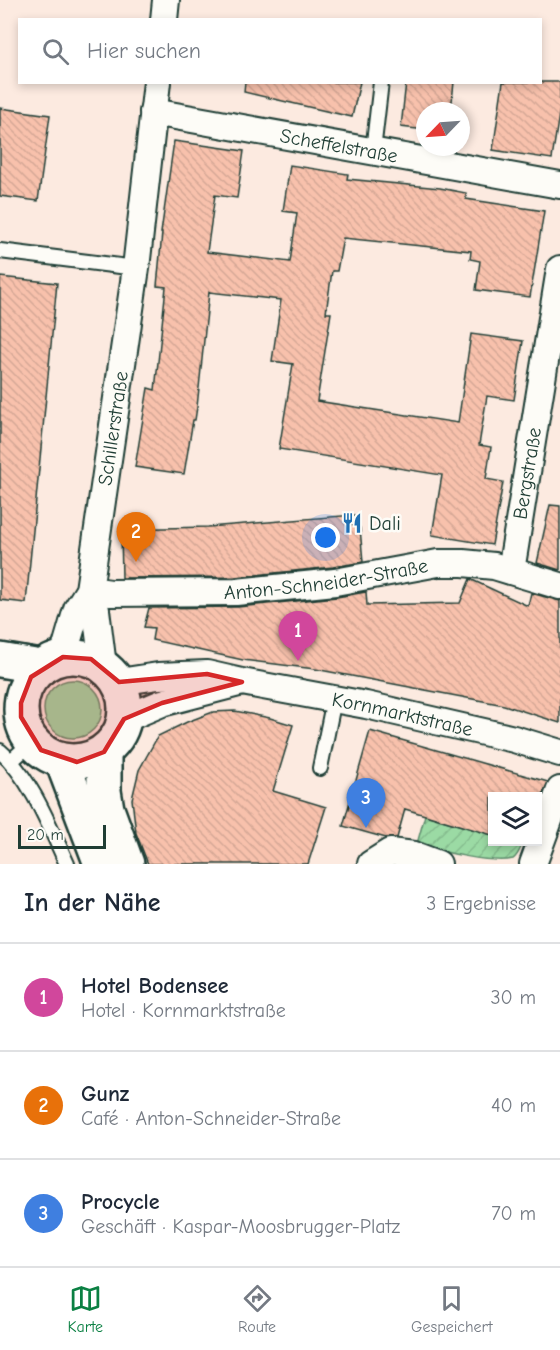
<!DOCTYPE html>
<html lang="de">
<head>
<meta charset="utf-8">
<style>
  :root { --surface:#fff; --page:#f6f6f7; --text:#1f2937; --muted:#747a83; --line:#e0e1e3; --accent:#0b8043 }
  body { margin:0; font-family:"Comic Neue",sans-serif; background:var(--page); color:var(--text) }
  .controls { position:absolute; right:18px; bottom:18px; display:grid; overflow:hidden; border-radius:0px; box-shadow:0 3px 9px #0003 }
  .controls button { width:54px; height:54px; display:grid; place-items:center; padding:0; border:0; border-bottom:2px solid var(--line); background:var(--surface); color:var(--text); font:30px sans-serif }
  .compass { position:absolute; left:416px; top:102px; width:54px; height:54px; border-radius:50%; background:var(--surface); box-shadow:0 3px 9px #0003; rotate:245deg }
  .scale { position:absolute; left:18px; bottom:15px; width:88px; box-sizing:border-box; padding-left:6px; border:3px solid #1f3d34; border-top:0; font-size:16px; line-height:21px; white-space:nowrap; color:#1f3d34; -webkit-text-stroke:4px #fdfcf7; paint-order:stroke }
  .you { position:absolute; left:326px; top:538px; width:21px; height:21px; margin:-15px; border:4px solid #fff; border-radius:50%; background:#1a73e8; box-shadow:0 0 0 9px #1a73e833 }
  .badge { display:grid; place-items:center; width:39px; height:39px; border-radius:50%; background:var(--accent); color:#fff; font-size:20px; font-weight:700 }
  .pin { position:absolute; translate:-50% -50px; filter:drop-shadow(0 2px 3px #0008) }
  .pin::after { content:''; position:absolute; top:32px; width:21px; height:18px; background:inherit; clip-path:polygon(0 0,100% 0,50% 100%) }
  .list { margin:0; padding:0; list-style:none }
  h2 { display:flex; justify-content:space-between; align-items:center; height:78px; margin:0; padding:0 24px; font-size:26px }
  h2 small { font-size:20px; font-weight:400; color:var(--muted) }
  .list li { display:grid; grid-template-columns:39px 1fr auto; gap:18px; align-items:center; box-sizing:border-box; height:108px; padding:0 24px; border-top:2px solid var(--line) }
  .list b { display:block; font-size:22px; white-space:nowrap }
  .list p { margin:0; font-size:20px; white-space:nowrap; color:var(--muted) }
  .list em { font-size:20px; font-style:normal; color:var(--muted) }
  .icon { flex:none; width:33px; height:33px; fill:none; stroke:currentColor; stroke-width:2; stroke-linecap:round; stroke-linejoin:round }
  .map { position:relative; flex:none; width:560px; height:864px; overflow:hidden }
  .search { position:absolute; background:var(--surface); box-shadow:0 3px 9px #0003; left:18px; right:18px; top:18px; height:66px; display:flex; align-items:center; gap:15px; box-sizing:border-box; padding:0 21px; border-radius:0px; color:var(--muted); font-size:22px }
  .sheet { height:402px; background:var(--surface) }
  nav { display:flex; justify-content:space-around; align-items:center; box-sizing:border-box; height:84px; border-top:2px solid var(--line); background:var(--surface); font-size:16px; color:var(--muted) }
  nav a { display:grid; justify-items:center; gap:3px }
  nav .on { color:var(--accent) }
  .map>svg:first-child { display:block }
</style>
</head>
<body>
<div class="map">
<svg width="560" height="864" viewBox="0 0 560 864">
  <defs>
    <pattern id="garden-furrows" width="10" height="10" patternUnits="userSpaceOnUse" patternTransform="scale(1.5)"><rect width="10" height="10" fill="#9bdaa4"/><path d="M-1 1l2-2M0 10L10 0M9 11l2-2" fill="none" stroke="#85bc8e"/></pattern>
    <pattern id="building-back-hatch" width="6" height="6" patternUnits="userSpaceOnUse" patternTransform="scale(1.5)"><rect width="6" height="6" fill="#f8c1ac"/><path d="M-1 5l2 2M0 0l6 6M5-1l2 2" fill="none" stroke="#d4a795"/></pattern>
  </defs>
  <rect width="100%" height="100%" fill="#fceae0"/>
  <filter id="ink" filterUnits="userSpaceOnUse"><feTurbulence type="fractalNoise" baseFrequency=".0167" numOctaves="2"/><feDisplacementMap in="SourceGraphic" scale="12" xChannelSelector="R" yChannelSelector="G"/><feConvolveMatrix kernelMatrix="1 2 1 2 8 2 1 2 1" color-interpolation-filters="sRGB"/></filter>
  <g filter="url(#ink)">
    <!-- grass -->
    <circle fill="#9bdaa4" stroke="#5d8c6c" stroke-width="1.5" cx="73" cy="709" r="29"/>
    <!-- garden -->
    <path fill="url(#garden-furrows)" stroke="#5d8c6c" stroke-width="1.5" d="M425,815L492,835V842H516L523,843C520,849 518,856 513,859C492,864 441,852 417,844Z"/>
    <!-- building -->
    <g fill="url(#building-back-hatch)" stroke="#1f3d34" stroke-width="1.5">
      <path d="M245,82H360L352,117L244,92Z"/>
      <path d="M406,82H454L451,111H425V130L401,127Z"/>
      <path d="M503,82H560V108L552,159L493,150Z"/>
      <path d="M0,108L50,115L38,201L0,196Z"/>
      <path d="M174,141L244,151L237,198L215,195L207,252L290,262L297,213L283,211L290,165L348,174L347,179L440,188L466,193V199L544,211L530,297L476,290L480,261L470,259L471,251L343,238L337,271H332L326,313H331L317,401L458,423L471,334L523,341L514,400L487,396L479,445L491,447L486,479L503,482L492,545L432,535L442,475L279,449L293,364L272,361L281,300L209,292L197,407L195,420H193L184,474L135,467L148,388L155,390L166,287L157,286L162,233H161Z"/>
      <path d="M0,277L57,283L26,603L0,600Z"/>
      <path d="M550,505L560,506V570L537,563Z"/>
      <path d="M354,515L351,524L360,528L363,562L333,567L235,577L122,578L121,529L208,527Z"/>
      <path d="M470,579L528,606L531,593L560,601V723L504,705L315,669L243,660L152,640L154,628L144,627L149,608L238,607L337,597L366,592L367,605L460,603Z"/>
      <path d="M235,711L270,718L293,725L273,791L326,807L308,864H148L136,833L132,799L139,770L158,736L187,722L213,712Z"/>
      <path d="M370,731L548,782L542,796H492V835L405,809L397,838H386L343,826Z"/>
    </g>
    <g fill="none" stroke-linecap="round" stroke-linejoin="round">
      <!-- lane casing -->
      <g stroke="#1f3d34" stroke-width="18">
        <g id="lane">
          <path d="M373,151L381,82"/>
          <path d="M0,251L136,268"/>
          <path d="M0,751C31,778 50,827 67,864"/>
          <path d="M11,761L32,742"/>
          <path d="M320,768L334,699"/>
        </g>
      </g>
      <!-- street casing -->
      <g stroke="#1f3d34" stroke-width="30">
        <g id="street">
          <path d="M164,20L166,0"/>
          <path id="s1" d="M153,112L560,185"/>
          <path id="s2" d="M511,571L560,269"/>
          <path id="s3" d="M89,590L111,593L236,592L335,582L438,563H463L494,566L560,586"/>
          <path d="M89,590L96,610L103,666"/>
          <path id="s4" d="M63,657L77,609L89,590L136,268L157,82"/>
          <path id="s5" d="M119,682L158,676L207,674L242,682L366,705L514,739L560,753"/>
          <path d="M124,719L162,703L239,683"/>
          <path d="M371,864L390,852L414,855L438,864"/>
          <path d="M533,864L560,790"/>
        </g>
      </g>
      <!-- primary casing -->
      <g stroke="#1f3d34" stroke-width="38">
        <g id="primary">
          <circle cx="73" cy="709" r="52"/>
          <path d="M0,660L41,667"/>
          <path d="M104,752V791L107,809L127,864"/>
          <path d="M62,761L101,864"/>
        </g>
      </g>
      <!-- lane -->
      <use href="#lane" stroke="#fdfcf7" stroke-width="14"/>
      <!-- street -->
      <use href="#street" stroke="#fdfcf7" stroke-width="26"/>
      <!-- primary -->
      <use href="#primary" stroke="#fdfcf7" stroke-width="33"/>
    </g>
  </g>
  <!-- marked area -->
  <path fill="#d62828" fill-opacity="0.2" stroke="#d62828" stroke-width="4.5" stroke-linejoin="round" d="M63,657L91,659L119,682L207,674L242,682L162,703L124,719L104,752L77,762L41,750L21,717V703L31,677Z"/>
  <!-- icons -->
  <defs>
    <g id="restaurant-bare" transform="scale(1.62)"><path d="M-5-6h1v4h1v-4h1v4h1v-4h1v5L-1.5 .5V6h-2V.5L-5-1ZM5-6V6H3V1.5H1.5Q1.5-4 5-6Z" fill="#1f6fb2" stroke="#fdfcf7" stroke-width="2.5" paint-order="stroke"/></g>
  </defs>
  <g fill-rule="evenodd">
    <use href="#restaurant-bare" x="352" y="523"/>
  </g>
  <g text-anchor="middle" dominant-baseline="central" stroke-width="5" stroke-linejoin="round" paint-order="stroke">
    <!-- street labels -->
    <g font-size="20" fill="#1f3d34" stroke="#fdfcf7">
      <text stroke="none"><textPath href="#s1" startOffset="189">Scheffelstraße</textPath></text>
      <text stroke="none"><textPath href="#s4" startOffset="236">Schillerstraße</textPath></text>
      <text stroke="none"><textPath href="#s2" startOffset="99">Bergstraße</textPath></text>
      <text stroke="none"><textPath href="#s3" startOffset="238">Anton-Schneider-Straße</textPath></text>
      <text stroke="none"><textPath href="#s5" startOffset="288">Kornmarktstraße</textPath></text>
    </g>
    <!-- poi labels -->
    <g font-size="20" fill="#1f3d34" stroke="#fdfcf7" text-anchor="start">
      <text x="369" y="523">Dali</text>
    </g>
  </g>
</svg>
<div class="controls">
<button><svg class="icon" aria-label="layers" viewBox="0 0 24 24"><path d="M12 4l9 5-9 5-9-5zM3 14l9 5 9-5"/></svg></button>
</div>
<svg class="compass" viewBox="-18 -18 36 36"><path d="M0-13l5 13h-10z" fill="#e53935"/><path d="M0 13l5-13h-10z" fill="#747a83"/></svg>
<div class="scale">20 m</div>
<div class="you"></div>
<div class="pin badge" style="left:298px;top:661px;background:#d1479c">1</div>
<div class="pin badge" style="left:136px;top:562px;background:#e8710a">2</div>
<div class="pin badge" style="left:366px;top:828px;background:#3f7fe0">3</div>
<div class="search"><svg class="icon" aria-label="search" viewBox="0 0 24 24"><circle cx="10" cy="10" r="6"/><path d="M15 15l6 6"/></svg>Hier suchen</div>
</div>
<section class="sheet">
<h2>In der Nähe<small>3 Ergebnisse</small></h2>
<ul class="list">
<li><span class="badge" style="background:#d1479c">1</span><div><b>Hotel Bodensee</b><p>Hotel · Kornmarktstraße</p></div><em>30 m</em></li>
<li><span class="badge" style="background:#e8710a">2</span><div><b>Gunz</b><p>Café · Anton-Schneider-Straße</p></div><em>40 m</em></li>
<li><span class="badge" style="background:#3f7fe0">3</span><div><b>Procycle</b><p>Geschäft · Kaspar-Moosbrugger-Platz</p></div><em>70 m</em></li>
</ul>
</section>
<nav>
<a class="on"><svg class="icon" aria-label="map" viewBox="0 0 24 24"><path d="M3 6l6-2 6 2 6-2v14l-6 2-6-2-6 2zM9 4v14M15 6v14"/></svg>Karte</a>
<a><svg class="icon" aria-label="directions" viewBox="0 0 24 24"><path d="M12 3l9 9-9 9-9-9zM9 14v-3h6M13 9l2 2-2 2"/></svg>Route</a>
<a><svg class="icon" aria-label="saved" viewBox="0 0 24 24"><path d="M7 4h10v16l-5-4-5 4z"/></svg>Gespeichert</a>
</nav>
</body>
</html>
